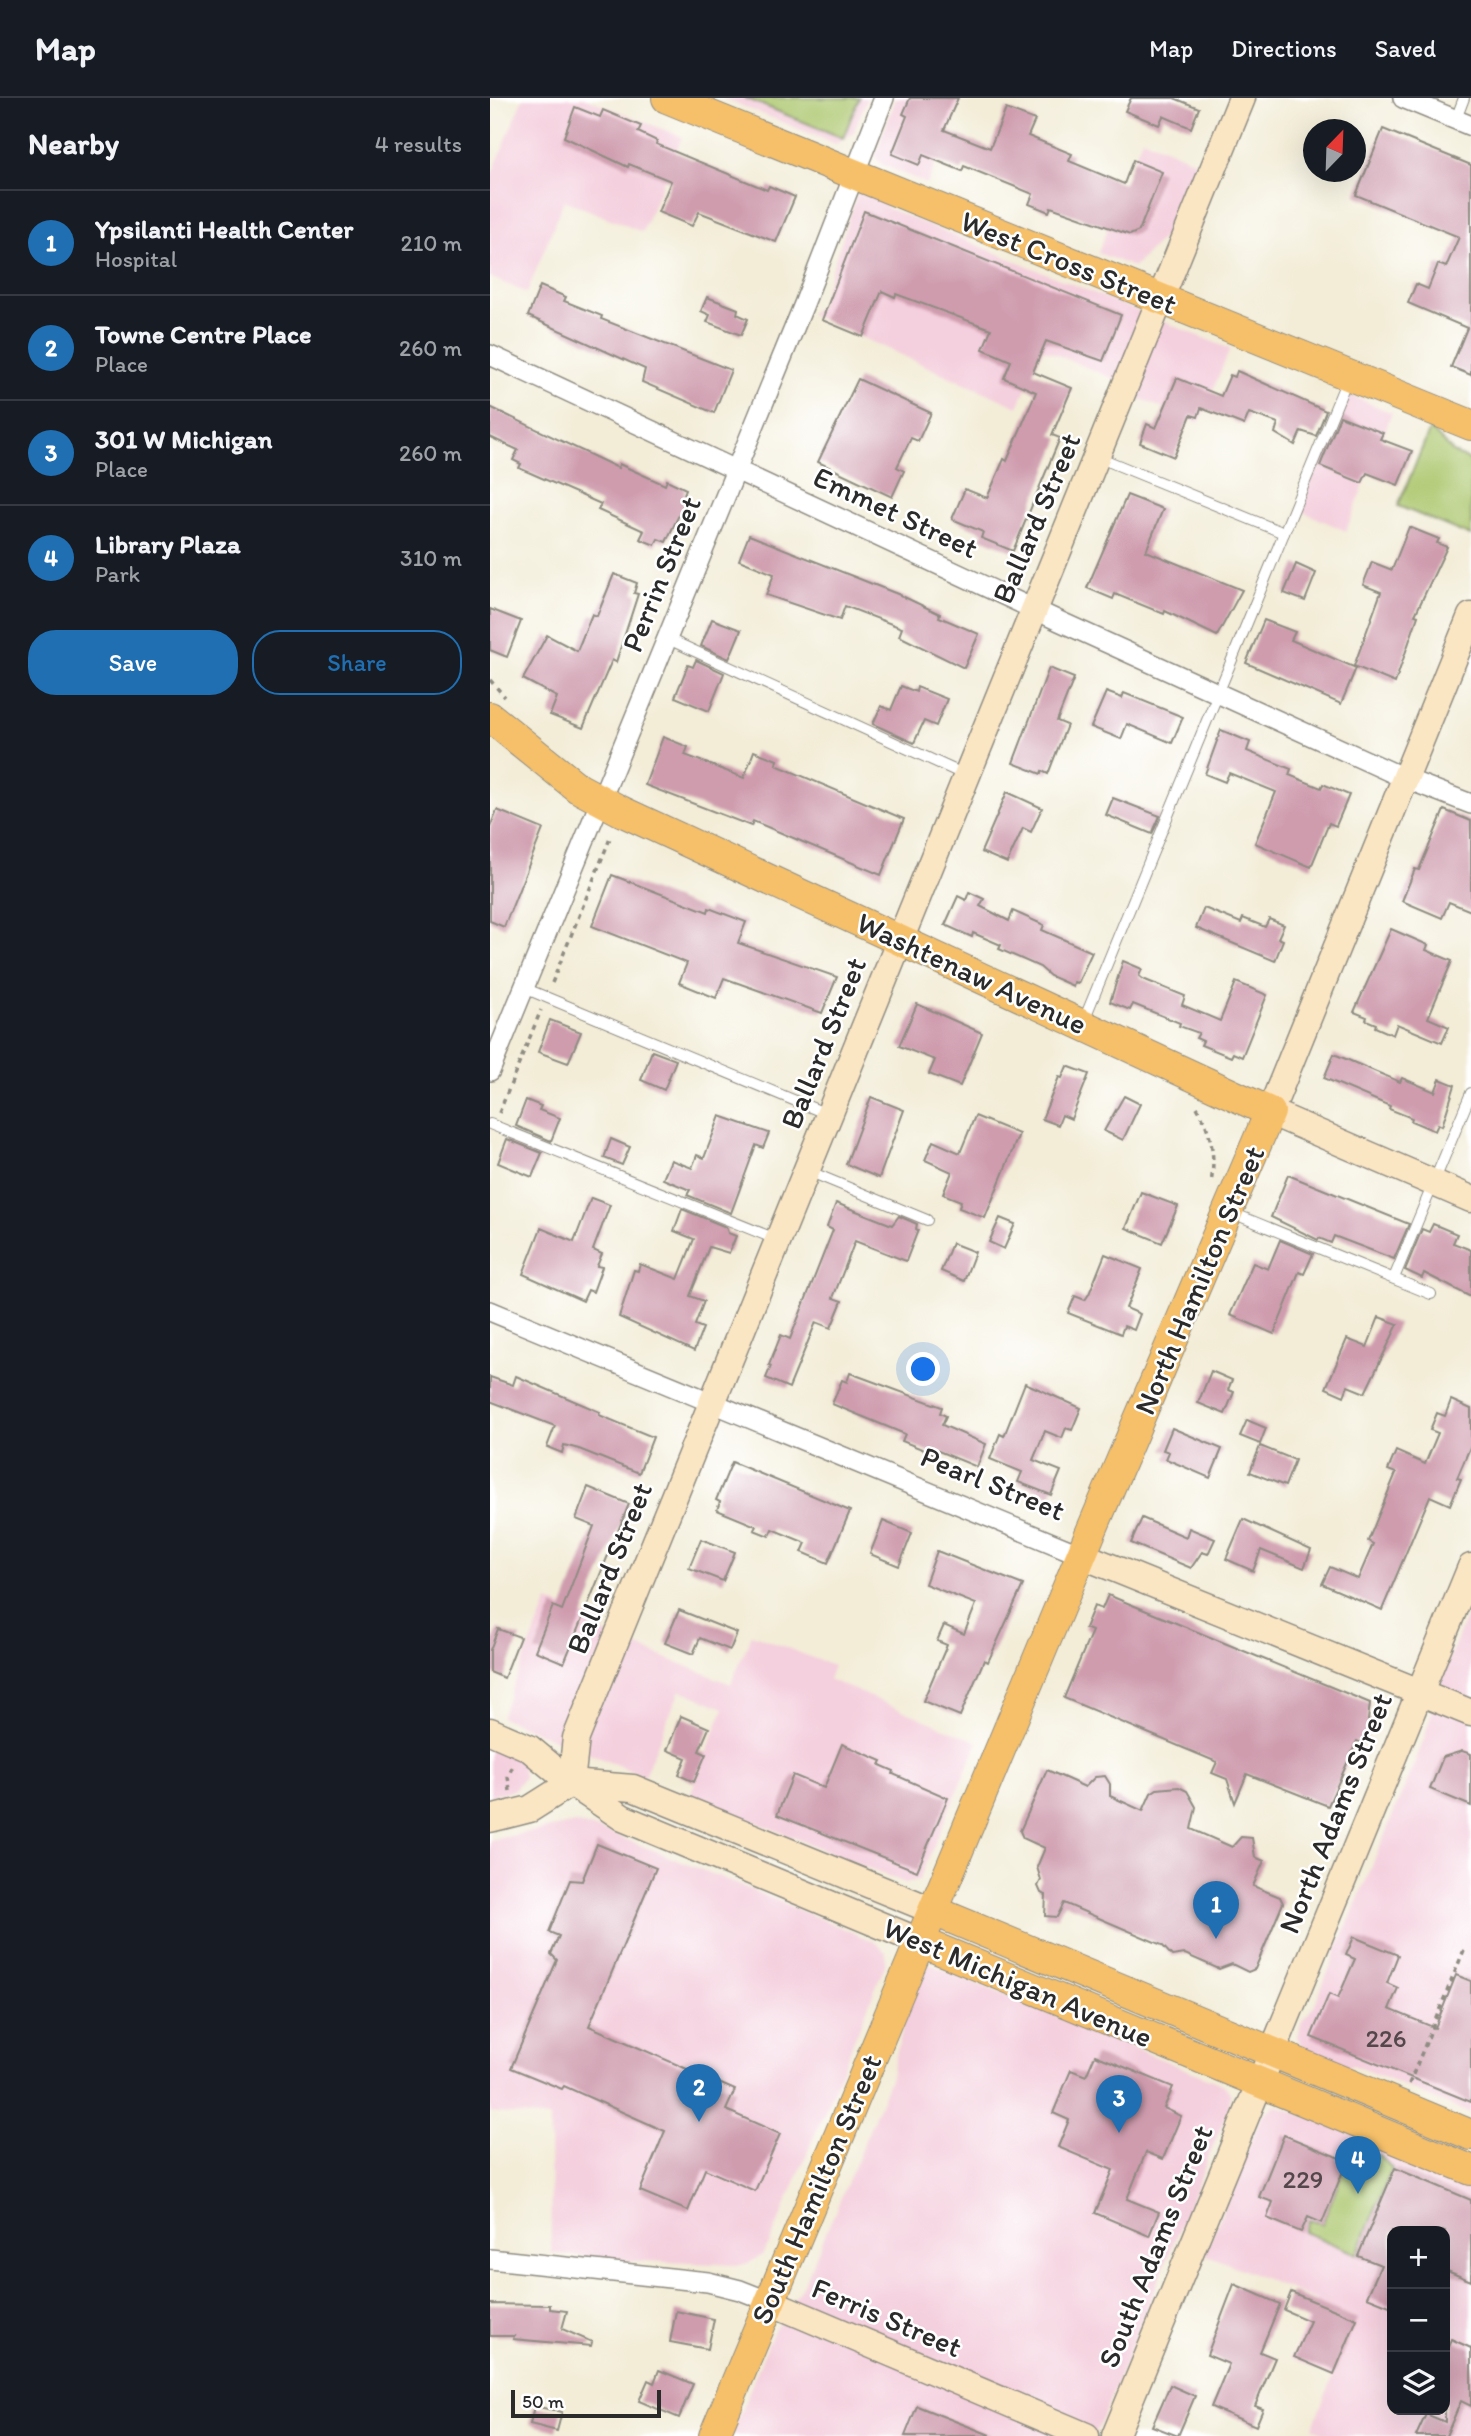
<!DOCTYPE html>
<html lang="en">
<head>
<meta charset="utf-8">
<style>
  :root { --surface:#171b24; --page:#20242c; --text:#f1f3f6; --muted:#9ea1a6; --line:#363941; --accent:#1f6fb2 }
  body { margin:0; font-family:Itim,sans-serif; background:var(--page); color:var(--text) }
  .controls { position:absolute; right:21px; bottom:21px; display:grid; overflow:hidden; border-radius:14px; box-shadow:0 7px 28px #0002 }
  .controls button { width:63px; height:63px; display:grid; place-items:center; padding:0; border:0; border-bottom:2px solid var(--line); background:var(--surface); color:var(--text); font:35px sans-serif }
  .compass { position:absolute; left:813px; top:21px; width:63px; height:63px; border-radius:50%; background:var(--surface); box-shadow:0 7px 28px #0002; rotate:23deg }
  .scale { position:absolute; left:21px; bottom:18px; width:150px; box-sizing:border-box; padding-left:7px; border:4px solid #2b2b2b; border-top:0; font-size:19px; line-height:24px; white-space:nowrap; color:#2b2b2b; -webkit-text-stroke:5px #fff; paint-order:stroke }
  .you { position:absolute; left:434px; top:1272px; width:24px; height:24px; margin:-18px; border:5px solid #fff; border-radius:50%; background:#1a73e8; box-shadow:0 0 0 10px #1a73e833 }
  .badge { display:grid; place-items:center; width:46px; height:46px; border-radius:50%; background:var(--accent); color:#fff; font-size:23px; font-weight:700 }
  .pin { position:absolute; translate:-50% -58px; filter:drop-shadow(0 2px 4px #0008) }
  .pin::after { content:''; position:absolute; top:37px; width:24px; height:21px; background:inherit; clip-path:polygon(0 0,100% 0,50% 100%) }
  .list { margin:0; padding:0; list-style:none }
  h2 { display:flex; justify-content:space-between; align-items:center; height:91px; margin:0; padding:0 28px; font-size:30px }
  h2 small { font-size:23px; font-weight:400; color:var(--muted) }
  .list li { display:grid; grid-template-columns:46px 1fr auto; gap:21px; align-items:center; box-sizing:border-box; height:105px; padding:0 28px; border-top:2px solid var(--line) }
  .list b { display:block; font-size:26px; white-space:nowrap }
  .list p { margin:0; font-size:23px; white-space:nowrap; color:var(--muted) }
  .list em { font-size:23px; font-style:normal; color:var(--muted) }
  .actions { display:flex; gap:14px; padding:21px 28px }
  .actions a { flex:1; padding:16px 0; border:2px solid var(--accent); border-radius:28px; text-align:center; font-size:24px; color:var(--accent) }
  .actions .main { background:var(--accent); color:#fff }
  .icon { flex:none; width:38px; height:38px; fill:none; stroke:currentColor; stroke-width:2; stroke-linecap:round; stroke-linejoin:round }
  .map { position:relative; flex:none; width:981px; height:2338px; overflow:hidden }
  header { display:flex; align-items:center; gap:42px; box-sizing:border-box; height:98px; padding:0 35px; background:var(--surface); border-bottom:2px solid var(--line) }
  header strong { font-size:33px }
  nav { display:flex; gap:38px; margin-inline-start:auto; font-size:24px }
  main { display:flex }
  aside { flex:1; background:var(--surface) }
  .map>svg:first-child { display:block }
</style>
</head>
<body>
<header>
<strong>Map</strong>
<nav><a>Map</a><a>Directions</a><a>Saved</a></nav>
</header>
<main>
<aside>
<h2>Nearby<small>4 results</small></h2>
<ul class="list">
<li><span class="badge">1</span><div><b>Ypsilanti Health Center</b><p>Hospital</p></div><em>210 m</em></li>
<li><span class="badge">2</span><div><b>Towne Centre Place</b><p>Place</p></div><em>260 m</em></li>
<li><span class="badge">3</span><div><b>301 W Michigan</b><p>Place</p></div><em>260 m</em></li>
<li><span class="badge">4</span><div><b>Library Plaza</b><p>Park</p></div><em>310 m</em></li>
</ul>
<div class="actions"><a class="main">Save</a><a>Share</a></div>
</aside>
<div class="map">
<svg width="981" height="2338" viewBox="0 0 981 2338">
  <rect width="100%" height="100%" fill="#fff"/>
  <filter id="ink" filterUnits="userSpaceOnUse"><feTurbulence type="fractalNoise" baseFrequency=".0143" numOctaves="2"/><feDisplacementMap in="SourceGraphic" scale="14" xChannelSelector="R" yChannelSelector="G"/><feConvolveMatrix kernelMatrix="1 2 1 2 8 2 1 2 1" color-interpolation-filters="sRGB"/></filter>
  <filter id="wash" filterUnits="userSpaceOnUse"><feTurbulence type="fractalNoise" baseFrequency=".00686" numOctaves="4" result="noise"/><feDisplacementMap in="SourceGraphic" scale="28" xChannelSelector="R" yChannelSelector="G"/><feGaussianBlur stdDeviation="1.57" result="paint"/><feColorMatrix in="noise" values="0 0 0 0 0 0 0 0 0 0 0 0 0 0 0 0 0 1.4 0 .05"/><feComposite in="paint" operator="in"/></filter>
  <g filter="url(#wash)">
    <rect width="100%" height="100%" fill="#f3edd8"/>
    <!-- built -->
    <g fill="#f4cfdd" fill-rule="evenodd">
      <path d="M33,0H96L192,39L152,134L74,102L37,195L0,179V81Z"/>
      <path d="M233,0H377L363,35L346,46Z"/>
      <path d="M406,0H472L437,86L391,66L385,59Z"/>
      <path d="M652,40L709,65L682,130L644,169L608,155Z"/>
      <path d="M368,94L394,101L397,110L740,251L709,325L646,299L622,280L553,251L528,309L319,216L329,209Z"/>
      <path d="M857,296L902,315L856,433L809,412Z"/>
      <path d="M58,1503L114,1526L111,1534L241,1586L262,1536L343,1568L338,1581L488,1644L429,1782L415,1785L200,1697L234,1610L190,1592L154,1678L11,1619Z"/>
      <path d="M977,1517L981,1519V2016L863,1967L852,1969L813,1952L807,1938L812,1923L824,1908L932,1647L955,1570Z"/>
      <path d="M0,1648L22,1658L32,1666L34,1679L24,1692L0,1698Z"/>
      <path d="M86,1725L117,1734L242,1784L383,1843L396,1854L395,1867L279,2147L271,2158L259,2165L250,2167L127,2162L61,2155L60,2020L0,2014V1742Z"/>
      <path d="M437,1865L734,1987L741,1996L739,2009L605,2338H241L283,2234L315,2183L357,2086L400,1981L419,1906Z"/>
      <path d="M786,2007L906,2053L913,2060L981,2088V2338H841L822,2330L843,2279L801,2260L826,2202L715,2156L772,2017ZM902,2133H955V2312H902Z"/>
    </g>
    <!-- green -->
    <g fill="#abc66c" stroke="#6b784c" stroke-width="2">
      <path d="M255,0H369L353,40Z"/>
      <path d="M940,331L964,355L981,363V438L908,408Z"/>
      <path d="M862,2052L890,2058L902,2070L867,2156L814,2134L819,2122L832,2126Z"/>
    </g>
    <g id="blocks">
      <!-- building -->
      <g fill="#cf9cae">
        <path d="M420,0H468L454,32L500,50L516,11L545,22L538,38L582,56L579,63L634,86L643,62L672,74L649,133L640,137L561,109L559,114L539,106L543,96L474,68L472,73L433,57L429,67L402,56L417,18L413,16Z"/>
        <path d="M641,0H684L709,10L701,30L673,18L669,27L635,13Z"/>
        <path d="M85,9L110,19L113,12L151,28L148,34L167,43L166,46L277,92L279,88L305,99L286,144L209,114L202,128L168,114L181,83L139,66L138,69L74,39Z"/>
        <path d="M893,31L981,67V277L961,269L977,230L918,205L926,186L938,191L948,166L956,169L969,139L866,97Z"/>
        <path d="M374,113L631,217L613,263L556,243L543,274L582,290L562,337L570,340L523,453L491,440L493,434L462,421L475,391L497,400L514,361L517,363L546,294L514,280L521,263L493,251L501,231L406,196L405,199L392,193L373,239L332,222Z"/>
        <path d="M50,188L76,199L74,203L112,218L111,221L241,272L224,315L152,284L155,271L38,218Z"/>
        <path d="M217,199L248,211L247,216L258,221L251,237L217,224L220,217L211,213Z"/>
        <path d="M747,273L836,313L826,338L811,333L805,347L785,335L788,325L759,315L754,327L711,310L708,319L701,317L684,359L650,345L657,326L666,330L687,280L731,298L740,277L745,279Z"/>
        <path d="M368,281L441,315L428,343L421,340L407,369L414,373L402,399L328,364Z"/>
        <path d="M0,309L128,370L129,366L175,387L177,382L196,391L194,396L198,398L176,444L168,441L165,447L150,441L154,433L108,412L111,406L29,370L31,366L23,362L28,352L0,339Z"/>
        <path d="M850,318L893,335L890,341L922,353L908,387L877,375L872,385L830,368Z"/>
        <path d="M637,397L673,411L656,453L752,492L727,538L675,513L674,516L625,496L623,501L597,490Z"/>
        <path d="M919,429L949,441L947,445L957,449L925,517L928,518L905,585L864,568L891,494L873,487L882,464L902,472Z"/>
        <path d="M259,437L410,497L450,516L449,519L489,536L474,570L409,538L412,530L355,508L350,522L276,497L284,476L249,462Z"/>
        <path d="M806,466L826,475L815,503L794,495Z"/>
        <path d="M124,476L147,485L144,495L148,496L126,564L122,562L93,630L60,617L67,599L33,581L57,537L87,553L102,516L107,518Z"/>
        <path d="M0,511L31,523L17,559L0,552Z"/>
        <path d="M222,521L251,532L239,561L211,548Z"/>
        <path d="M774,522L805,534L801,542L866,570L851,606L756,565Z"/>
        <path d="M206,562L234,575L219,613L185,599L198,567L203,569Z"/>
        <path d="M559,570L584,580L567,623L577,627L558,676L552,673L551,676L523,665Z"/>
        <path d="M411,588L426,594L427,589L457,601L446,628L434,623L424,645L383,626L391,608L401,612Z"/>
        <path d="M616,594L632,600L634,595L693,619L682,645L637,626L631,641L601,629Z"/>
        <path d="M731,632L760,644L757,653L801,671L799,677L831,690L833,686L859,697L846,728L839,725L821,769L765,745L786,694L739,675L735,684L715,676Z"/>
        <path d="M173,639L198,649L195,657L254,680L264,653L287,662L286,667L414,721L391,777L263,723L261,728L155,687Z"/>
        <path d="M517,694L552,710L541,734L533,730L517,765L491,754Z"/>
        <path d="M623,700L670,718L662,736L616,717Z"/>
        <path d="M7,712L53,731L14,829L0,823V729Z"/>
        <path d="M954,712L981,723V813L959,804L952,820L912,803L925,771L929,772Z"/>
        <path d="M122,777L218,814L219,810L256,824L248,845L347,879L332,915L234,880L226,900L189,885L197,865L102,828Z"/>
        <path d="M479,794L494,801L490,808L519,823L523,813L554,827L552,832L602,854L588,885L584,884L583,888L560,878L550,869L509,851L511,847L483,835L482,839L455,827L468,798L476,802Z"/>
        <path d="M714,810L751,825L753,820L775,829L779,821L794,827L788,840L793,842L785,863L706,830Z"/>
        <path d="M901,831L938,847L936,852L962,863L938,920L959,929L952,945L907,926L903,937L885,929L886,926L876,922L877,919L864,914Z"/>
        <path d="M633,863L652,871L649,878L653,881L695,898L692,907L730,923L746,884L777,897L752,959L743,955L741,959L711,947L713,943L706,940L709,935L689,928L690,925L643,906L640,912L620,904Z"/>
        <path d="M427,906L492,935L470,988L439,976L445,962L409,948Z"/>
        <path d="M60,922L91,934L78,965L48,954Z"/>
        <path d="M162,953L186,962L174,992L151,982Z"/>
        <path d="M844,956L910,984L912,980L945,994L950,981L965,987L952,1028L948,1026L945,1033L921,1023L922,1020L899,1011L900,1008L834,980Z"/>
        <path d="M577,968L599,976L581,1021L572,1017L568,1027L552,1021L569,979L572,980Z"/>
        <path d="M634,998L650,1006L633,1042L614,1033Z"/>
        <path d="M381,999L414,1012L389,1080L356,1066Z"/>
        <path d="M36,1002L51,1008L49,1012L70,1020L61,1043L26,1028Z"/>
        <path d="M230,1018L279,1035L273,1050L266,1047L241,1115L197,1097L200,1092L173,1081L181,1062L202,1070L207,1057L214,1060Z"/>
        <path d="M485,1018L529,1036L495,1120L469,1110L471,1103L453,1096L462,1074L435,1062L443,1043L470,1055Z"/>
        <path d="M17,1041L52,1055L42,1079L8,1065Z"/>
        <path d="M121,1041L140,1049L132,1067L114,1060Z"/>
        <path d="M798,1077L919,1126L904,1161L844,1138L841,1145L829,1140L828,1142L781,1119Z"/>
        <path d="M651,1094L688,1108L672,1145L636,1130Z"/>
        <path d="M101,1100L120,1107L103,1152L112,1156L107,1168L112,1169L103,1194L98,1192L93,1203L33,1176L51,1130L84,1144Z"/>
        <path d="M346,1105L402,1127L409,1118L427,1126L426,1131L428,1132L416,1163L365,1143L343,1200L352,1203L341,1230L326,1224L299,1290L276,1280L281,1268L279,1267L291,1237L300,1241L343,1132L337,1129Z"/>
        <path d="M192,1111L236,1129L238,1135L246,1138L239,1155L219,1149L200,1198L214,1203L205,1227L213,1230L204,1253L129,1219L144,1172L148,1173L150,1166L188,1181L204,1141L184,1133Z"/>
        <path d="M510,1120L525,1126L514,1151L499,1144Z"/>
        <path d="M943,1126L967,1136L963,1145L981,1152V1199L934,1175L932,1180L915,1172L932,1131L939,1134Z"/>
        <path d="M790,1142L823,1156L814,1176L809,1174L784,1236L740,1217L763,1165L778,1171Z"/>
        <path d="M462,1145L485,1154L474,1183L451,1173Z"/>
        <path d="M615,1156L652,1171L636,1210L650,1216L644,1232L634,1228L631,1236L578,1215L585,1198L595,1202L599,1196Z"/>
        <path d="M889,1219L908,1226L875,1295L858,1288L854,1298L836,1290L857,1241L877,1249Z"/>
        <path d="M721,1273L742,1282L738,1292L744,1294L735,1316L708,1305Z"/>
        <path d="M360,1275L452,1309L450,1315L456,1318L452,1327L496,1346L487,1369L446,1352L444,1356L412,1343L415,1336L342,1306L352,1282L357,1284Z"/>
        <path d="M26,1278L110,1314L109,1317L163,1339L149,1375L89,1351L74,1347L72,1355L57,1349L65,1328L0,1303V1279L23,1287Z"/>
        <path d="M535,1285L591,1310L582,1332L576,1330L572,1340L555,1333L543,1362L571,1373L561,1397L528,1384L532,1374L500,1361L510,1336L514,1338Z"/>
        <path d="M961,1302L981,1311V1347L967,1380L971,1381L960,1407L940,1398L892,1512L832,1486L840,1469L868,1481L883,1446L878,1443L906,1375L898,1372L906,1353L935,1366L948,1335L940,1332L947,1315L955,1318Z"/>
        <path d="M757,1322L776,1330L770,1346L750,1338Z"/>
        <path d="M682,1330L732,1351L720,1380L676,1361L679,1354L673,1352Z"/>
        <path d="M770,1348L805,1362L795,1388L760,1374Z"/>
        <path d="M242,1364L360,1413L338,1465L312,1454L316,1445L282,1431L279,1438L264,1432L266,1428L227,1412L230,1404L226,1402Z"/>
        <path d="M98,1389L139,1406L74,1565L45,1553L63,1508L72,1512L104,1428L86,1421Z"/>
        <path d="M652,1420L696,1439L699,1430L725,1441L718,1456L712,1454L701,1470L641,1445Z"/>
        <path d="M753,1421L821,1452L814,1470L771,1452L763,1473L736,1461Z"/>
        <path d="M393,1423L422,1435L409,1468L380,1456Z"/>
        <path d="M211,1441L245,1454L233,1483L199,1470Z"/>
        <path d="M447,1453L533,1487L498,1564L494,1562L470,1618L433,1603L457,1547L447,1543L454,1527L474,1536L486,1506L435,1486Z"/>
        <path d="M618,1497L880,1605L878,1622L883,1624L874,1646L867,1643L838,1708L757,1676L745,1705L737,1681L722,1675L727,1664L574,1600L602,1533L595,1530L604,1508L612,1511Z"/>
        <path d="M189,1512L247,1535L240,1552L210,1540L203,1556L175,1545Z"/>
        <path d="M8,1531L30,1539L14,1580L0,1574V1552Z"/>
        <path d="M191,1618L219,1630L209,1653L216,1656L204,1684L189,1677L196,1660L177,1652Z"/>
        <path d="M352,1646L392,1663L390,1667L404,1673L403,1676L458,1700L427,1773L287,1717L303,1677L334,1690Z"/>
        <path d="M972,1653L981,1656V1708L940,1691L953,1659Z"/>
        <path d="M557,1672L595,1689L605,1679L615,1678L620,1686V1698L653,1713L661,1695L667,1691L689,1689L697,1693L706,1709L701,1731L742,1749L751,1739L762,1740L765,1759L774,1763L763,1788L790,1799L793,1805L765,1871L758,1874L742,1866L729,1871L695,1856L682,1858L672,1847L574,1805L567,1819L555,1818L556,1797L551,1795L548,1788L551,1782L547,1769L555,1750L533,1740L530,1733Z"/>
        <path d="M107,1746L166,1770L99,1928L245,1992L236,2012L290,2036L265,2093L215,2071L198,2113L150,2093L175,2033L74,1988L72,1991L21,1970L67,1862L61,1856L69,1838L59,1834L80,1782L92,1783Z"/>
        <path d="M864,1839L908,1857L897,1885L908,1890L899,1911L945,1930L966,1877L981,1883V2004L821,1939L839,1896L848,1900L865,1861L856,1857Z"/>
        <path d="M605,1957L683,1989L674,2010L691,2018L673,2061L656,2054L637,2101L669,2114L659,2138L605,2115L623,2072L568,2049L579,2022L563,2015L581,1972L596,1978Z"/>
        <path d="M794,2037L857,2063L832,2125L818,2119L811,2134L777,2120L783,2104L769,2099Z"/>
        <path d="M905,2070L981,2102V2183L955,2172V2133H902V2209L877,2199L891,2167L868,2158Z"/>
        <path d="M744,2186L790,2206L770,2254L785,2260L765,2308L773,2311L766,2328L721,2309L739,2266L717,2257Z"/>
        <path d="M801,2194L867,2221L844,2276L804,2259L820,2223L794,2212Z"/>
        <path d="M0,2206L60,2207V2211L77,2213L72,2231L102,2244L101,2248L23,2241L24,2238H0Z"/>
        <path d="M186,2213L224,2221L218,2251L180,2244Z"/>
        <path d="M961,2241L981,2250V2308L971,2303L956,2338H926L936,2316L955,2324V2255Z"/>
        <path d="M169,2272L203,2286L189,2320L149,2303L158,2282L164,2285Z"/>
        <path d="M680,2287L705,2298L688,2338L662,2328Z"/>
        <path d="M44,2308L72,2314L67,2333L40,2326Z"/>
        <path d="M427,2308L500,2337V2338H415Z"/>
      </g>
    </g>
  </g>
  <g filter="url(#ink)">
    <use href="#blocks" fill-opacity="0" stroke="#8f8c82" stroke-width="2"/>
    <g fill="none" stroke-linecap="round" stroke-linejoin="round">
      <!-- lane casing -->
      <g stroke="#8f8c82" stroke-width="12">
        <g id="lane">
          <path d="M966,21L974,0"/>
          <path d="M608,359L794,435"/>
          <path d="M176,540L475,677"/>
          <path d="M34,890L337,1016"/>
          <path d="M594,922L858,279"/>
          <path d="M0,1026L288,1142"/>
          <path d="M318,1073L437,1122"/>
          <path d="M740,1114L941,1196"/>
          <path d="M904,1180L981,995"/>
        </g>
      </g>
      <!-- street casing -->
      <g stroke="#8f8c82" stroke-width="22">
        <g id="street">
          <path d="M913,0L981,28"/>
          <path d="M0,257L569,523L914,680L981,706"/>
          <path d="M0,973L314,206L394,0"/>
          <path d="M0,1213L591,1457"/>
          <path d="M0,2161L218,2184L250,2192L278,2203"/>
        </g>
      </g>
      <!-- secondary casing -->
      <g stroke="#8f8c82" stroke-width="29">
        <g id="secondary">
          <path d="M981,518L780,1014L981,1101"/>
          <path d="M591,1457L981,1615"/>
          <path d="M0,1633L39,1650L81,1685L133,1720L431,1844"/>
          <path d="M81,1685L86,1640L752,0"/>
          <path d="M0,1721L40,1711L81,1685L143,1690L444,1813"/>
          <path d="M278,2203L596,2338"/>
          <path d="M625,2338L981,1469"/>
        </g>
      </g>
      <!-- primary casing -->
      <g stroke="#8f8c82" stroke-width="32">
        <g id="primary">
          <path d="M177,0L981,327"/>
          <path d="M0,619L88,690L131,713L780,1014L600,1436L224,2338"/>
          <path d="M444,1813L981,2037"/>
          <path d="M431,1844L981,2072"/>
        </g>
      </g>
      <!-- path -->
      <g stroke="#8f8c82" stroke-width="3.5" stroke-dasharray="5 5" stroke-linecap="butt">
        <path d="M0,582L15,599"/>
        <path d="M62,885L121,738"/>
        <path d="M707,1009C721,1033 726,1057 721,1085"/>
        <path d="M9,1015L51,912"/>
        <path d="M20,1693L18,1679L23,1667"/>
        <path d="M919,1986L974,1852"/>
      </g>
      <!-- lane -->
      <use href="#lane" stroke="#fff" stroke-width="10"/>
      <!-- street -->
      <use href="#street" stroke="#fff" stroke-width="19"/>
      <!-- secondary -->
      <use href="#secondary" stroke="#fbe6c4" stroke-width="26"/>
      <!-- primary -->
      <use href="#primary" stroke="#f6c06b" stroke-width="30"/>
    </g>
  </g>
  <g text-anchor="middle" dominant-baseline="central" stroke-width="5" stroke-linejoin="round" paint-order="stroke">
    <!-- number labels -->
    <g font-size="26" fill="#54474c">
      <text x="896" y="1940">226</text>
      <text x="813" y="2081">229</text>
    </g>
    <!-- street labels -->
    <g font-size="30" fill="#2b2b2b" stroke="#fff">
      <text transform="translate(579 164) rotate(22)">West Cross Street</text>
      <text transform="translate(406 414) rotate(25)">Emmet Street</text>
      <text transform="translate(546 420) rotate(-67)">Ballard Street</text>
      <text transform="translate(171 476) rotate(-68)">Perrin Street</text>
      <text transform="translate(482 875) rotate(25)">Washtenaw Avenue</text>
      <text transform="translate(333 945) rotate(-68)">Ballard Street</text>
      <text transform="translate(709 1182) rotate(-67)">North Hamilton Street</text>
      <text transform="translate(503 1385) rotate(22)">Pearl Street</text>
      <text transform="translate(119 1470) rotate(-68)">Ballard Street</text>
      <text transform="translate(845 1715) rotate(-68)">North Adams Street</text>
      <text transform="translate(528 1884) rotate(23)">West Michigan Avenue</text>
      <text transform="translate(326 2091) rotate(-67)">South Hamilton Street</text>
      <text transform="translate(665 2148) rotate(-68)">South Adams Street</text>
      <text transform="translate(397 2219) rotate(23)">Ferris Street</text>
    </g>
  </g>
</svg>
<div class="controls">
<button>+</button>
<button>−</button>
<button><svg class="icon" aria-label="layers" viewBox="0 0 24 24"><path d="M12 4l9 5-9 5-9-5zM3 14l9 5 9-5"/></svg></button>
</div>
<svg class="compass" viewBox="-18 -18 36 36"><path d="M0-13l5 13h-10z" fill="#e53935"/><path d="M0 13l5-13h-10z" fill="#9ea1a6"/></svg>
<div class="scale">50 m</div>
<div class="you"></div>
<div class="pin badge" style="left:726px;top:1841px">1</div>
<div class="pin badge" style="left:209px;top:2024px">2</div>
<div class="pin badge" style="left:629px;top:2035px">3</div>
<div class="pin badge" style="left:868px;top:2096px">4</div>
</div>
</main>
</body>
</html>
